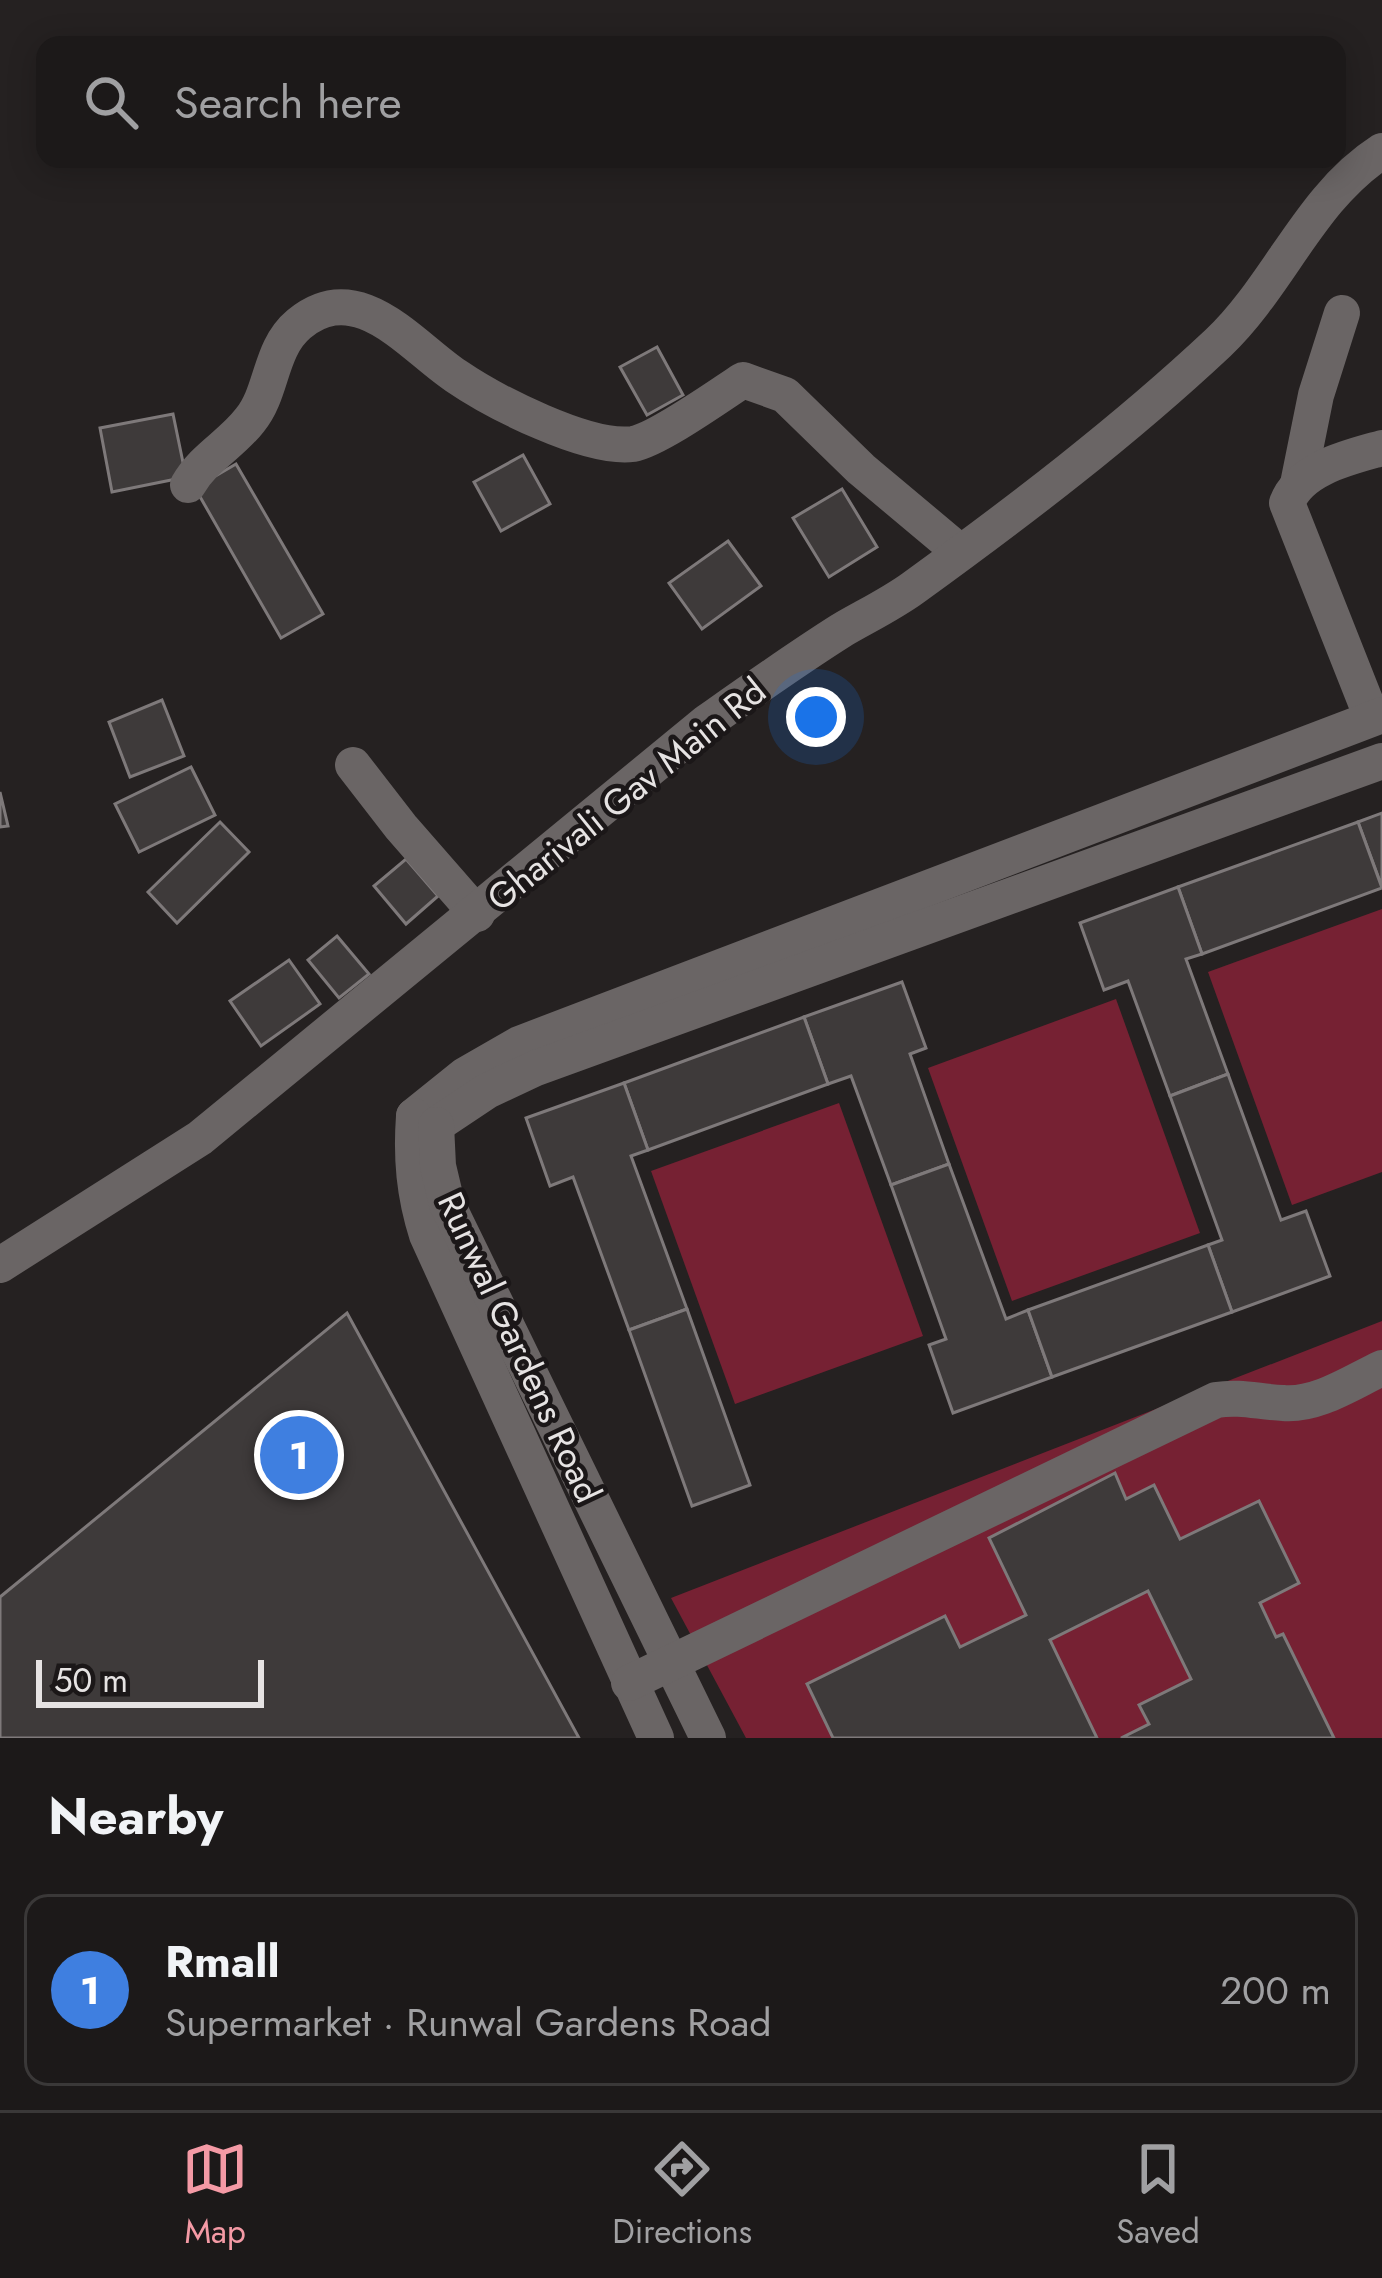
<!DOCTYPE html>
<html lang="en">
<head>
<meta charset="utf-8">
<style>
  :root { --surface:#1c1919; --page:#292626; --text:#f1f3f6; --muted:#a0a0a2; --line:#3a3838; --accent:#f49aa5 }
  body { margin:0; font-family:Jost,sans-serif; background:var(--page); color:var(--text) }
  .scale { position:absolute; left:36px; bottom:30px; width:228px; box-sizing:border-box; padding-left:12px; border:6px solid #e6e3e3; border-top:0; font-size:33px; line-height:42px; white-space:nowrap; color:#e6e3e3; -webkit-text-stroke:9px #1b1718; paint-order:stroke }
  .you { position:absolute; left:816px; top:717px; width:42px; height:42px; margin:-30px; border:9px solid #fff; border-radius:50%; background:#1a73e8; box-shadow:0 0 0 18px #1a73e833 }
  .badge { display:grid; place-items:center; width:78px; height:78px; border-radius:50%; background:var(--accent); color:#fff; font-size:39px; font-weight:700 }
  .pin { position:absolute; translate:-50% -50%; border:6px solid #fff; box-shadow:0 3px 12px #0006 }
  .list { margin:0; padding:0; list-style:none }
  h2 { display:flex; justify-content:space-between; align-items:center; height:156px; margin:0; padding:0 48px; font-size:51px }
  h2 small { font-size:39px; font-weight:400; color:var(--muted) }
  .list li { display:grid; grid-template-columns:78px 1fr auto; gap:36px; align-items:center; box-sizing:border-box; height:192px; margin:0 24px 24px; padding:0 24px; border:3px solid var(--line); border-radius:24px }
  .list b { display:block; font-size:45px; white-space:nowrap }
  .list p { margin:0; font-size:39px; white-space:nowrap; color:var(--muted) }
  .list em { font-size:39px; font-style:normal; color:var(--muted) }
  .icon { flex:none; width:66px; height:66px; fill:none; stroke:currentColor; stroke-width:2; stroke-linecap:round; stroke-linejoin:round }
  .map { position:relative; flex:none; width:1382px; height:1738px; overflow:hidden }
  .search { position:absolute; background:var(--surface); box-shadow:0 6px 30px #0003; left:36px; right:36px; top:36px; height:132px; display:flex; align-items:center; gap:30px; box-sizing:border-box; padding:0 42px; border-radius:24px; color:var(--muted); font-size:45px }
  .sheet { height:372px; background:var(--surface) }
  nav { display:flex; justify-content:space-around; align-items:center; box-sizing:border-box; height:168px; border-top:3px solid var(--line); background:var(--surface); font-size:33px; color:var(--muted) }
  nav a { display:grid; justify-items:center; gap:6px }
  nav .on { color:var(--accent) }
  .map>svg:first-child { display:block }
</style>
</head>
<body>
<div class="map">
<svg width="1382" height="1738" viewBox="0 0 1382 1738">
  <rect width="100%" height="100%" fill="#252121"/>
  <!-- green -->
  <g fill="#762133">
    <path d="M1382,909V1172L1292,1205L1208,972Z"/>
    <path d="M1116,999L1200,1233L1012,1301L928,1068Z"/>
    <path d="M839,1103L923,1336L735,1404L651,1171Z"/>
    <path d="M1382,1321V1738H746L671,1598Z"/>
  </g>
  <!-- building -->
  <g fill="#3e3a3a" stroke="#7e797a" stroke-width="3">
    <path d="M657,347L683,395L647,415L620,367Z"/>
    <path d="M173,414L186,477L112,492L100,428Z"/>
    <path d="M523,455L550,504L501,531L474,482Z"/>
    <path d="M236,464L323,614L281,638L195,488Z"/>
    <path d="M842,489L877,547L829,577L793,518Z"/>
    <path d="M728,541L761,586L702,629L669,583Z"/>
    <path d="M162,700L184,756L130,777L109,722Z"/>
    <path d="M191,767L215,815L139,852L115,804Z"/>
    <path d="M0,792L8,826L0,827Z"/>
    <path d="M1382,813V887L1358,822Z"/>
    <path d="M220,822L249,852L177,923L148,892Z"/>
    <path d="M1358,822L1382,888L1202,954L1178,887Z"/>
    <path d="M406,859L438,896L406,924L374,886Z"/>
    <path d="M1178,887L1202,954L1186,959L1228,1074L1170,1096L1128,981L1104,990L1080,923Z"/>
    <path d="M337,936L369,974L339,998L308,960Z"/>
    <path d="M289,960L320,1004L261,1046L230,1001Z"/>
    <path d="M902,982L926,1048L910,1054L949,1164L891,1185L851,1076L828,1084L804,1017Z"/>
    <path d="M804,1017L828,1084L648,1150L624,1083Z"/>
    <path d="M1228,1074L1281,1220L1306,1211L1330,1276L1232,1312L1208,1245L1222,1240L1170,1096Z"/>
    <path d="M624,1083L648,1150L631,1156L687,1309L629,1330L573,1177L550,1186L526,1118Z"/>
    <path d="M949,1164L1006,1319L1028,1310L1052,1377L953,1413L929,1345L946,1339L891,1185Z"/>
    <path d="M1208,1245L1232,1312L1052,1377L1028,1310Z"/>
    <path d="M687,1309L750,1485L692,1506L629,1330Z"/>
    <path d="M347,1313L579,1738H0V1597Z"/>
    <path d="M1115,1473L1126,1499L1154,1485L1180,1539L1259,1501L1299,1583L1260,1603L1276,1637L1283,1634L1334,1738H1121L1149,1724L1139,1705L1191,1679L1148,1591L1050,1640L1097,1738H833L807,1684L945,1616L960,1647L1026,1615L989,1538Z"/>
  </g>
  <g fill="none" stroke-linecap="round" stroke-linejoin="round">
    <!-- minor -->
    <g stroke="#6a6565" stroke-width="36">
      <path d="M1298,484L1316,395L1342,313"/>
      <path d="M188,485C204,457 231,445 250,420C273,392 269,349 299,324C358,275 411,346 456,376C494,402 588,450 633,444C657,440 720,395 743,380L785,395L861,469L960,552"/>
      <path d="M1372,718L1287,503C1300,468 1350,457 1382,448"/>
      <path d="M353,765L401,827L477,914"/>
      <path d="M414,1116L465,1075L519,1044L1382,715"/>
      <path d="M414,1116C411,1158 414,1194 427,1235L656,1738"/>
      <path d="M439,1123L487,1091L536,1068L1382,761"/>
      <path d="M436,1125L438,1166L447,1204L708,1738"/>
      <path d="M0,1265L200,1138L707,722C751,691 796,659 842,630C866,616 891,604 913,588C1018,512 1123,432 1218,343C1280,284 1309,198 1382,151"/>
      <path d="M629,1683L1216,1400C1241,1396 1258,1402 1283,1403C1317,1406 1352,1382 1382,1368"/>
    </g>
  </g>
  <g text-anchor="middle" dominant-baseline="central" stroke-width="9" stroke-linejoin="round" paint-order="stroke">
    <!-- street labels -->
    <g font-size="36" fill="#e6e3e3" stroke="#1b1718">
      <text transform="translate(626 794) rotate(-39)">Gharivali Gav Main Rd</text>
      <text transform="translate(520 1347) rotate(65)">Runwal Gardens Road</text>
    </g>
  </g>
</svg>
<div class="scale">50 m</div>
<div class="you"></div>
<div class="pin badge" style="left:299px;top:1455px;background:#3f7fe0">1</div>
<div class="search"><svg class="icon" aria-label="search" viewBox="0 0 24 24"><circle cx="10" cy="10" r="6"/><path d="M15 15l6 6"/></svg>Search here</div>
</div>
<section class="sheet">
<h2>Nearby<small></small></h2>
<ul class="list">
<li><span class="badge" style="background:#3f7fe0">1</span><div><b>Rmall</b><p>Supermarket · Runwal Gardens Road</p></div><em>200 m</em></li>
</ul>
</section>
<nav>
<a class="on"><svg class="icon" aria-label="map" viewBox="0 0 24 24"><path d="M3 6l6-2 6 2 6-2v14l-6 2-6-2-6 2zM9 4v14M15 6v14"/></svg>Map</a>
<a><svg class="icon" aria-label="directions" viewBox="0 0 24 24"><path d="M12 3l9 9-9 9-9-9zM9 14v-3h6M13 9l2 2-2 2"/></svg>Directions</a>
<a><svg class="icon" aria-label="saved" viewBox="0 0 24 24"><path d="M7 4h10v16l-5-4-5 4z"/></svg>Saved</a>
</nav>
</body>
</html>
